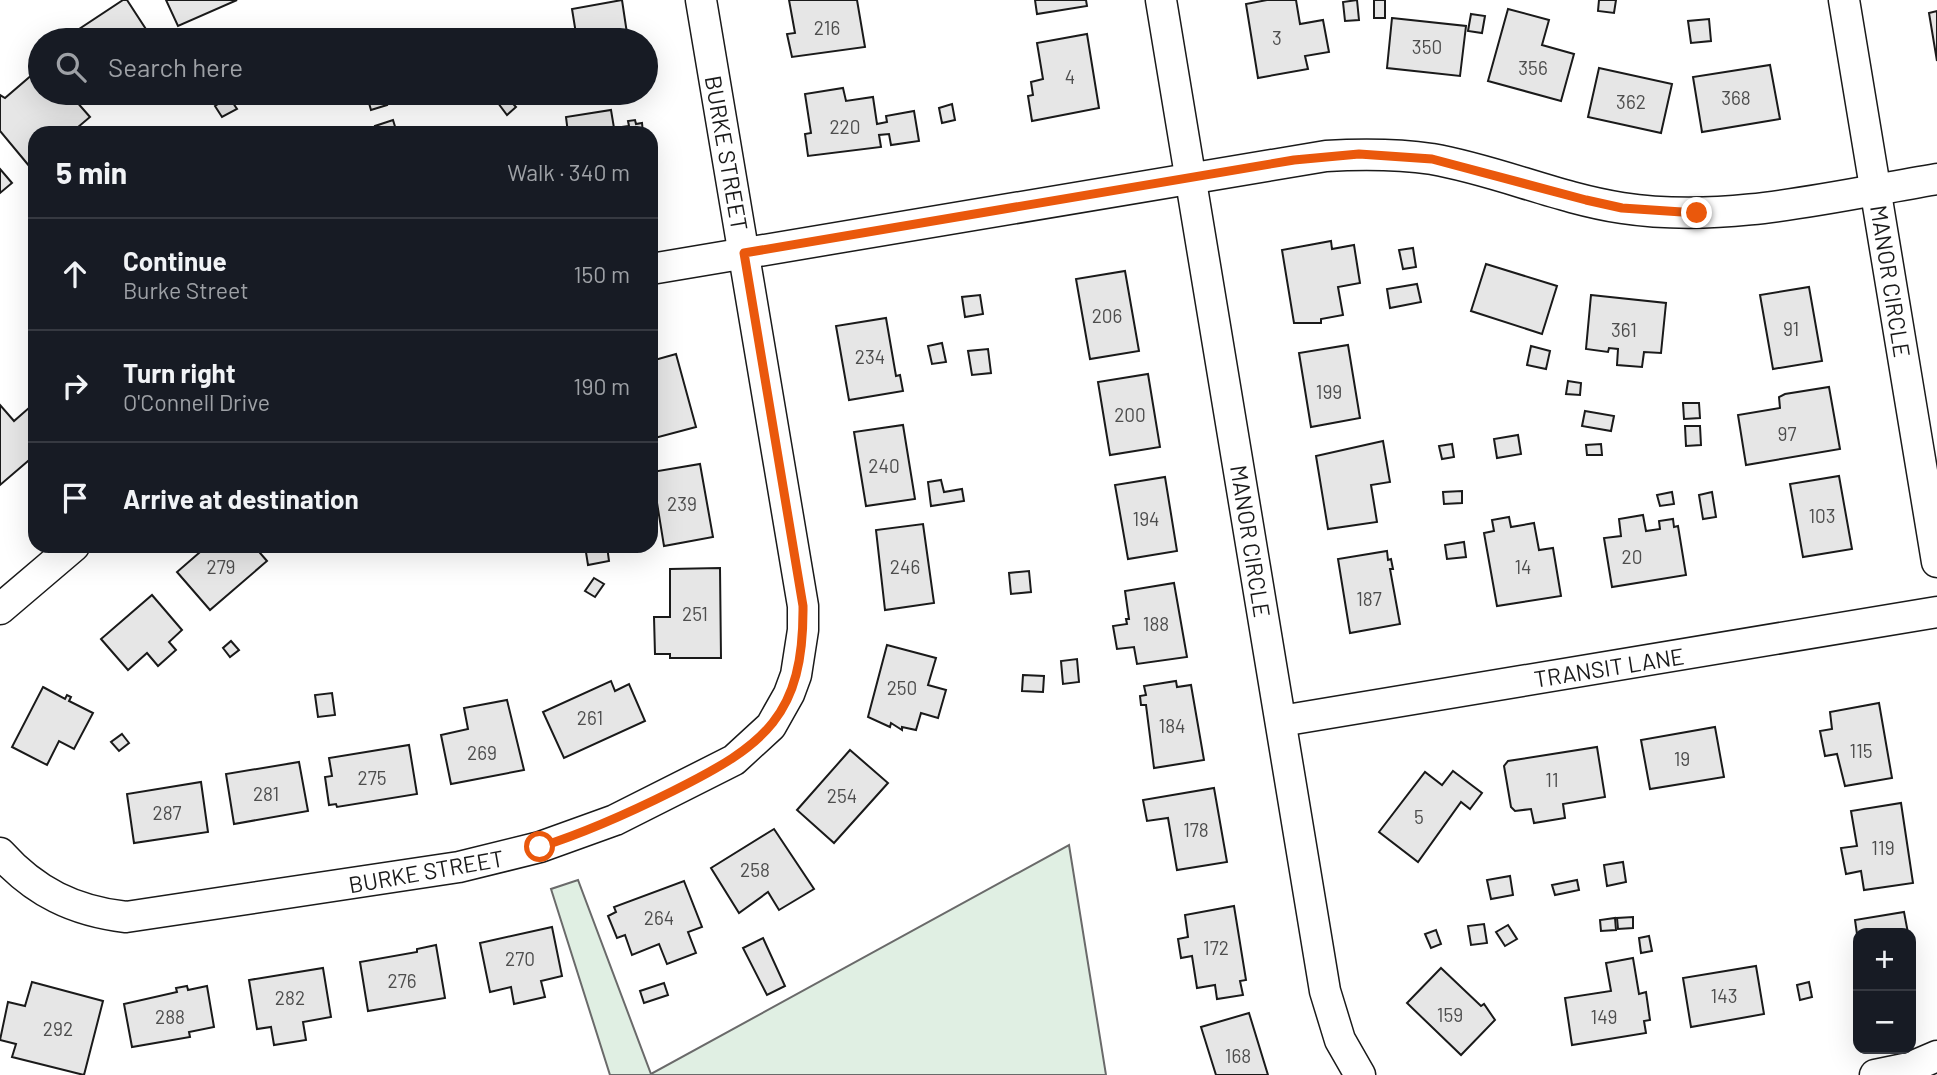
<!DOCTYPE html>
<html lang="en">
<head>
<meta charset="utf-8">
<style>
  :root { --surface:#171b24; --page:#20242c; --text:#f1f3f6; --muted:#9ea1a6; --line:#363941 }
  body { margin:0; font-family:Barlow,sans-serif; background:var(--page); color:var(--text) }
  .controls { position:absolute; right:21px; bottom:21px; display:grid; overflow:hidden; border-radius:14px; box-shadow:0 7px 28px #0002 }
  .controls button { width:63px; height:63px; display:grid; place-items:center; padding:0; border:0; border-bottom:2px solid var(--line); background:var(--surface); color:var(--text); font:35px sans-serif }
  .stop { position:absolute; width:21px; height:21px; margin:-16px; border:5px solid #ea580c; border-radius:50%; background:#fff }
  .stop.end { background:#ea580c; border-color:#fff; box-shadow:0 2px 7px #0008 }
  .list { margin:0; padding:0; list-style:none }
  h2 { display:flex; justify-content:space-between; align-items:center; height:91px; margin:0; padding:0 28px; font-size:30px }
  h2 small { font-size:23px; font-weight:400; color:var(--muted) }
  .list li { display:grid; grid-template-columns:46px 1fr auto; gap:21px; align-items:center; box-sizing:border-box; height:112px; padding:0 28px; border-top:2px solid var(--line) }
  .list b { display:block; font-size:26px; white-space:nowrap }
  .list p { margin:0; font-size:23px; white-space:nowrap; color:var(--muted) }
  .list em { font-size:23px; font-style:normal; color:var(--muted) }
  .icon { flex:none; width:38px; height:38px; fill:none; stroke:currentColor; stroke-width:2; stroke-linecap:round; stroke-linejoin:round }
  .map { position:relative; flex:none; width:1937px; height:1075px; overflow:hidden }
  .search { position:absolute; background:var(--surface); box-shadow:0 7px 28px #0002; left:28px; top:28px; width:630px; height:77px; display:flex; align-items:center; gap:18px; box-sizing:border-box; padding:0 24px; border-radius:38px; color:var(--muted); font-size:26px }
  .panel { position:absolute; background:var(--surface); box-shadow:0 7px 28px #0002; left:28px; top:126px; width:630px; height:427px; border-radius:21px }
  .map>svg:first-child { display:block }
</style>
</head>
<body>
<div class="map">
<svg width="1937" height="1075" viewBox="0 0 1937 1075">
  <rect width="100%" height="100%" fill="#fff"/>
  <!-- green -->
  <path fill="#e0efe3" stroke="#6a6a6a" stroke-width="2" d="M1069,845L1106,1075H610L551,889L578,880L651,1074Z"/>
  <!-- building -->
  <g fill="#e6e6e6" stroke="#1a1a1a" stroke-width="2">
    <path d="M123,0H127L153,40L64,39Z"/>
    <path d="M166,0H237L178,26Z"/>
    <path d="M622,0L628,40H577L572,9Z"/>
    <path d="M789,0H857L865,47L792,57L787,34L795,33Z"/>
    <path d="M1035,0H1086L1087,6L1037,14Z"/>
    <path d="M1267,0H1296L1300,24L1323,20L1329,52L1305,56L1308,69L1258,78L1246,4Z"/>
    <path d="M1357,0L1359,20L1345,21L1343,2Z"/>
    <rect x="1374" y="0" width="11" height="18"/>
    <path d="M1599,0H1616L1614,13L1598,11Z"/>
    <path d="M1508,9L1549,20L1542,45L1574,54L1561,101L1488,81Z"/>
    <path d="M1937,11V61L1929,13Z"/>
    <path d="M1471,14L1485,16L1482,33L1468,31Z"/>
    <path d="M1392,18L1466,26L1460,76L1387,68Z"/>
    <path d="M1709,19L1711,41L1691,43L1688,21Z"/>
    <path d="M1087,34L1099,108L1032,121L1028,96L1033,95L1031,82L1043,79L1037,43Z"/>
    <path d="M1770,65L1780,119L1702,132L1693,77Z"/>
    <path d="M40,68V93H69L90,117L71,133H35V163L30,167L0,131V95L5,98Z"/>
    <path d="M1599,68L1672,84L1661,133L1588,117Z"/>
    <path d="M843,88L846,101L873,97L877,124L887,122L886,116L914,111L919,141L891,145L889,134L879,135L881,147L808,156L805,134L811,133L805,94Z"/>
    <path d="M366,93H383L387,105L371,110Z"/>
    <path d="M503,93L516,107L507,115L495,99Z"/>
    <path d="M565,93L567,102L548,104L546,94Z"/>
    <path d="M229,97L237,109L222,117L215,106Z"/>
    <path d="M952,104L955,120L942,123L939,108Z"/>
    <path d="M611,110L614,128L629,126L628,121L635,120L636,124L642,123L643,133H568L566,117Z"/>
    <path d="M393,120L397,133H377L375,126Z"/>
    <path d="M0,169L12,183L0,193Z"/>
    <path d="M1331,241L1332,249L1354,245L1360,283L1338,287L1343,315L1321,319V323H1294L1282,250Z"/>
    <path d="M1413,248L1416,267L1403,269L1399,250Z"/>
    <path d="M1486,264L1557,286L1542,334L1471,311Z"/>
    <path d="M1125,271L1139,351L1090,359L1076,279Z"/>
    <path d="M1417,284L1421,302L1390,308L1387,289Z"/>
    <path d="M1809,287L1822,361L1773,369L1760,295Z"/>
    <path d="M980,295L983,314L965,317L962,297Z"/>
    <path d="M1591,295L1666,303L1661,353L1644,352L1642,367L1617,365L1618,349L1609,348L1608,352L1586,349Z"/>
    <path d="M886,318L896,376L900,375L903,391L849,400L836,326Z"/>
    <path d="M942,343L946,362L932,364L928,346Z"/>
    <path d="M1348,345L1360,418L1311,427L1299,353Z"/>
    <path d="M1531,346L1550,351L1546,369L1527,365Z"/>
    <path d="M988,349L991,373L972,375L968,351Z"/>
    <path d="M676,354L696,427L651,439V361Z"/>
    <path d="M1148,374L1160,447L1110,455L1098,382Z"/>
    <path d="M1568,381L1581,383L1580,395L1566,394Z"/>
    <path d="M1829,387L1840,449L1746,465L1738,415L1780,408L1779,397L1785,394Z"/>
    <path d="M1683,403H1699L1700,418L1684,419Z"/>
    <path d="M0,405L14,421L30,407L35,412V455L0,485Z"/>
    <path d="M1585,411L1614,416L1611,431L1582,426Z"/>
    <path d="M903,425L915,499L866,506L854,432Z"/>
    <path d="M1685,426H1700L1701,445L1686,446Z"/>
    <path d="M1518,435L1521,454L1497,458L1494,439Z"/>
    <path d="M1383,441L1390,482L1371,485L1377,522L1328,529L1316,456Z"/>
    <path d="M1452,444L1454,457L1442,459L1439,446Z"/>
    <path d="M1601,444L1602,455H1587L1586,445Z"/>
    <path d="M700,464L713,537L664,546L652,472Z"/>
    <path d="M1839,476L1852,549L1803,557L1790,484Z"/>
    <path d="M1165,477L1177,551L1128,559L1115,485Z"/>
    <path d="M941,480L944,492L962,489L964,501L931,506L928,482Z"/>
    <path d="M1462,491V503L1444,504L1443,492Z"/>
    <path d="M1672,492L1674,504L1660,506L1657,495Z"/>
    <path d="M1712,492L1716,517L1703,519L1699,495Z"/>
    <path d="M1643,515L1646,531L1660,529L1659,521L1673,519L1674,527L1678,526L1686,575L1612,587L1604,538L1621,536L1619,519Z"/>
    <path d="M1509,517L1511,527L1534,523L1539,550L1553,548L1561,596L1497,606L1484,533L1494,531L1492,520Z"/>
    <path d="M923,524L934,603L885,610L876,530Z"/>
    <path d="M1464,542L1466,557L1447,559L1445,545Z"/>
    <path d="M207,546H254L267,561L210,610L177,572Z"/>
    <path d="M585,546H607L609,561L588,565Z"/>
    <path d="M1387,551L1388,560L1391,559L1393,569H1390L1400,624L1350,633L1338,559Z"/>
    <path d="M720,568L721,658H670V654H655L654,617H670V569Z"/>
    <path d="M1029,571L1031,592L1011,594L1009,573Z"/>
    <path d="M594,578L604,584L595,597L585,591Z"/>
    <path d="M1174,583L1187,657L1137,664L1134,647L1117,649L1113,626L1127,624L1126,619H1129L1125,591Z"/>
    <path d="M152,595L182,630L169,642L176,650L158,666L147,653L128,670L101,639Z"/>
    <path d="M231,641L239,650L230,657L223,648Z"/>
    <path d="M887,645L936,658L928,685L946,690L938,718L921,713L916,730L902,727V730L891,723L890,727L868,717Z"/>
    <path d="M1077,659L1079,682L1063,684L1061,661Z"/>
    <path d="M1023,675L1044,676L1043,692L1022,691Z"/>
    <path d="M611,681L615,691L629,684L645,721L564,758L543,712Z"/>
    <path d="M1176,681L1177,687L1191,685L1204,760L1154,768L1146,705H1141L1140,696L1146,695L1144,686Z"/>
    <path d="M43,687L65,699L67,695L71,697L69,701L93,713L74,749L59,741L47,765L12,747Z"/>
    <path d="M332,693L335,715L318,717L315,695Z"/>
    <path d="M507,700L524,770L451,784L441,735L468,729L464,708Z"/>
    <path d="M1879,703L1892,778L1845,786L1837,754L1825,756L1820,731L1832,729L1830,712Z"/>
    <path d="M1715,727L1724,777L1650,789L1641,740Z"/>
    <path d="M122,734L129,743L119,751L111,742Z"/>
    <path d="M409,745L417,794L337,807L336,804L329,805L325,777L332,776L329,758Z"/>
    <path d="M1597,747L1605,797L1563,804L1565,818L1534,823L1531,809L1515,811L1511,807L1504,766L1508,761Z"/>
    <path d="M850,750L888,783L834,843L797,810Z"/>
    <path d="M299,762L308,811L234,824L226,774Z"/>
    <path d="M1453,771L1482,793L1470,809L1461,802L1418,862L1379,832L1425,772L1442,785Z"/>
    <path d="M201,782L208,832L134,843L127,794Z"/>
    <path d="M1214,788L1227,862L1177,870L1168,818L1147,821L1143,800Z"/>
    <path d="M1901,803L1913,883L1864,890L1861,871L1846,874L1841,848L1857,846L1851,811Z"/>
    <path d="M774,829L814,889L779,910L768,892L739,913L711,868Z"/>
    <path d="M1623,862L1626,882L1607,886L1604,865Z"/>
    <path d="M1510,876L1513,895L1491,899L1487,880Z"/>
    <path d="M1577,880L1579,890L1555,895L1552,885Z"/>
    <path d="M684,881L702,927L688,932L696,953L667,964L659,944L632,955L625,935L617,938L608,916L616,912L614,907Z"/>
    <path d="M1234,906L1246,980L1240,981L1243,995L1217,999L1215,985L1197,988L1192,956L1181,958L1178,939L1188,937L1185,915Z"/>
    <path d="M1904,912L1908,933H1858V941L1855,920Z"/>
    <path d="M1633,917V928L1618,929L1617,918Z"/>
    <path d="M1615,918L1616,930L1601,931L1600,920Z"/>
    <path d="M1484,924L1487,943L1471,945L1468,926Z"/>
    <path d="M1508,925L1517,939L1505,946L1496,932Z"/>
    <path d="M552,927L562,976L541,981L545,997L514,1004L511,987L490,992L480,943Z"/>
    <path d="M1436,930L1441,944L1431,948L1425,934Z"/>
    <path d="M1649,936L1652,951L1641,953L1639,938Z"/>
    <path d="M763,938L785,986L767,995L743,948Z"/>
    <path d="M436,945L445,998L368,1011L360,962L417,952V949Z"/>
    <path d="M1633,958L1639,994L1646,992L1650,1020L1644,1021L1646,1033L1572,1045L1565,998L1611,991L1606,963Z"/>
    <path d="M1756,966L1764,1014L1691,1027L1683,978Z"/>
    <path d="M323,968L331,1017L303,1022L306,1040L274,1045L271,1027L257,1029L249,980Z"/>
    <path d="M1441,968L1481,1006L1484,1004L1495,1020L1461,1055L1407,1003Z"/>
    <path d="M32,982L103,1001L84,1075L12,1057L16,1044L0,1040L8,1002L25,1006Z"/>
    <path d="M1809,982L1812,997L1800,1000L1797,985Z"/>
    <path d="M664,983L668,995L644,1003L640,991Z"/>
    <path d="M187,986L188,990L207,986L214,1027L189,1032L190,1037L132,1047L124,1004L177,992L176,988Z"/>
    <path d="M1249,1013L1268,1075H1216L1201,1027Z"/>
  </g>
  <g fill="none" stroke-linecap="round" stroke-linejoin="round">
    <!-- minor casing -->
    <g stroke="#1a1a1a" stroke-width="33">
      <g id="minor">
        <path d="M1161,0L1325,991L1340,1040L1360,1075"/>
        <path d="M1844,0L1937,562"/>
        <path d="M651,269L1326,156C1362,154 1397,154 1432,159C1496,170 1557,198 1622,208C1727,224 1834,196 1937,179"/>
        <path d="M0,609L74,546"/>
        <path d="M1281,721L1937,612"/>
        <path d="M0,853C35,892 74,911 126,917L459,867L540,847L615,820L734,760L771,726L789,694L796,675L803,630V606L701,0"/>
        <path d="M1875,1075L1909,1068L1937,1056"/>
      </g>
    </g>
    <!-- minor -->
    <use href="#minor" stroke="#fff" stroke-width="30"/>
  </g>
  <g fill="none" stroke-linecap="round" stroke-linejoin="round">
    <!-- route -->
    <path stroke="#ea580c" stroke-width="9" d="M540,847C587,832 629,813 673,791C765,745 804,716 803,606L744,253L1294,160L1359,154L1432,159L1586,200L1622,208L1697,213"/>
  </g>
  <g text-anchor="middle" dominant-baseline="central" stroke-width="5" stroke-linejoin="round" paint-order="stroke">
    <!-- number labels -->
    <g font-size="19" fill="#4d4d4d">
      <text x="827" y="27">216</text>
      <text x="1277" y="37">3</text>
      <text x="1427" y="46">350</text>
      <text x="1533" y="67">356</text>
      <text x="1070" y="76">4</text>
      <text x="1736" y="97">368</text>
      <text x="1631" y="101">362</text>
      <text x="845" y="126">220</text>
      <text x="1107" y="315">206</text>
      <text x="1791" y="328">91</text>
      <text x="1624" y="329">361</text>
      <text x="870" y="356">234</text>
      <text x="1329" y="391">199</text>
      <text x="1130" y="414">200</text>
      <text x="1787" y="433">97</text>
      <text x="884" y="465">240</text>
      <text x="682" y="503">239</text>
      <text x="1822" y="515">103</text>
      <text x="1146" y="518">194</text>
      <text x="1632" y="556">20</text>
      <text x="221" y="566">279</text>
      <text x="905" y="566">246</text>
      <text x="1523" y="566">14</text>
      <text x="1369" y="598">187</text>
      <text x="695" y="613">251</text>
      <text x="1156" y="623">188</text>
      <text x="902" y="687">250</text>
      <text x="590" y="717">261</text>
      <text x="1172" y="725">184</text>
      <text x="1861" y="750">115</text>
      <text x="482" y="752">269</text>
      <text x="1682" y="758">19</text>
      <text x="372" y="777">275</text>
      <text x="1552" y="779">11</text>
      <text x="266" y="793">281</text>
      <text x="842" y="795">254</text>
      <text x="167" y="812">287</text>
      <text x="1419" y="816">5</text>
      <text x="1196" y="829">178</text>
      <text x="1883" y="847">119</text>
      <text x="755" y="869">258</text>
      <text x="659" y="917">264</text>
      <text x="1216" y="947">172</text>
      <text x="520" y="958">270</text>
      <text x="402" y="980">276</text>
      <text x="1724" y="995">143</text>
      <text x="290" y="997">282</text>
      <text x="1450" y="1014">159</text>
      <text x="170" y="1016">288</text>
      <text x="1604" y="1016">149</text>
      <text x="58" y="1028">292</text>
      <text x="1238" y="1055">168</text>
    </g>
    <!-- street labels -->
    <g font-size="23" fill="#1a1a1a" stroke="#fff">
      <text transform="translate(727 153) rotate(80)">BURKE STREET</text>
      <text transform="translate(1891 281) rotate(81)">MANOR CIRCLE</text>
      <text transform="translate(1251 541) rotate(81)">MANOR CIRCLE</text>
      <text transform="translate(1609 667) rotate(-9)">TRANSIT LANE</text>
      <text transform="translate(426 871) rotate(-10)">BURKE STREET</text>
    </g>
  </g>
</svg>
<div class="controls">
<button>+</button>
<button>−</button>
</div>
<div class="stop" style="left:540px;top:847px"></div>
<div class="stop end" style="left:1697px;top:213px"></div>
<div class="search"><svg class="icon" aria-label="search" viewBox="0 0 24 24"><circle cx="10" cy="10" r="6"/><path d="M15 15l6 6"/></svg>Search here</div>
<section class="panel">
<h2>5 min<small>Walk · 340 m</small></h2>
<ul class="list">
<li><svg class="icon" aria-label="ahead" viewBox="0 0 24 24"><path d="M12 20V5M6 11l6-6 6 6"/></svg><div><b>Continue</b><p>Burke Street</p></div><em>150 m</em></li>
<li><svg class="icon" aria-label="right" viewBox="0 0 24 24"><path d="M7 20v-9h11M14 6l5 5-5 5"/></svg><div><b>Turn right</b><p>O'Connell Drive</p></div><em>190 m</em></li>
<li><svg class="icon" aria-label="arrive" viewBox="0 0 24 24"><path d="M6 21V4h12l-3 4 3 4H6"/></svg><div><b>Arrive at destination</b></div></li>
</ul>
</section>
</div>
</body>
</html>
